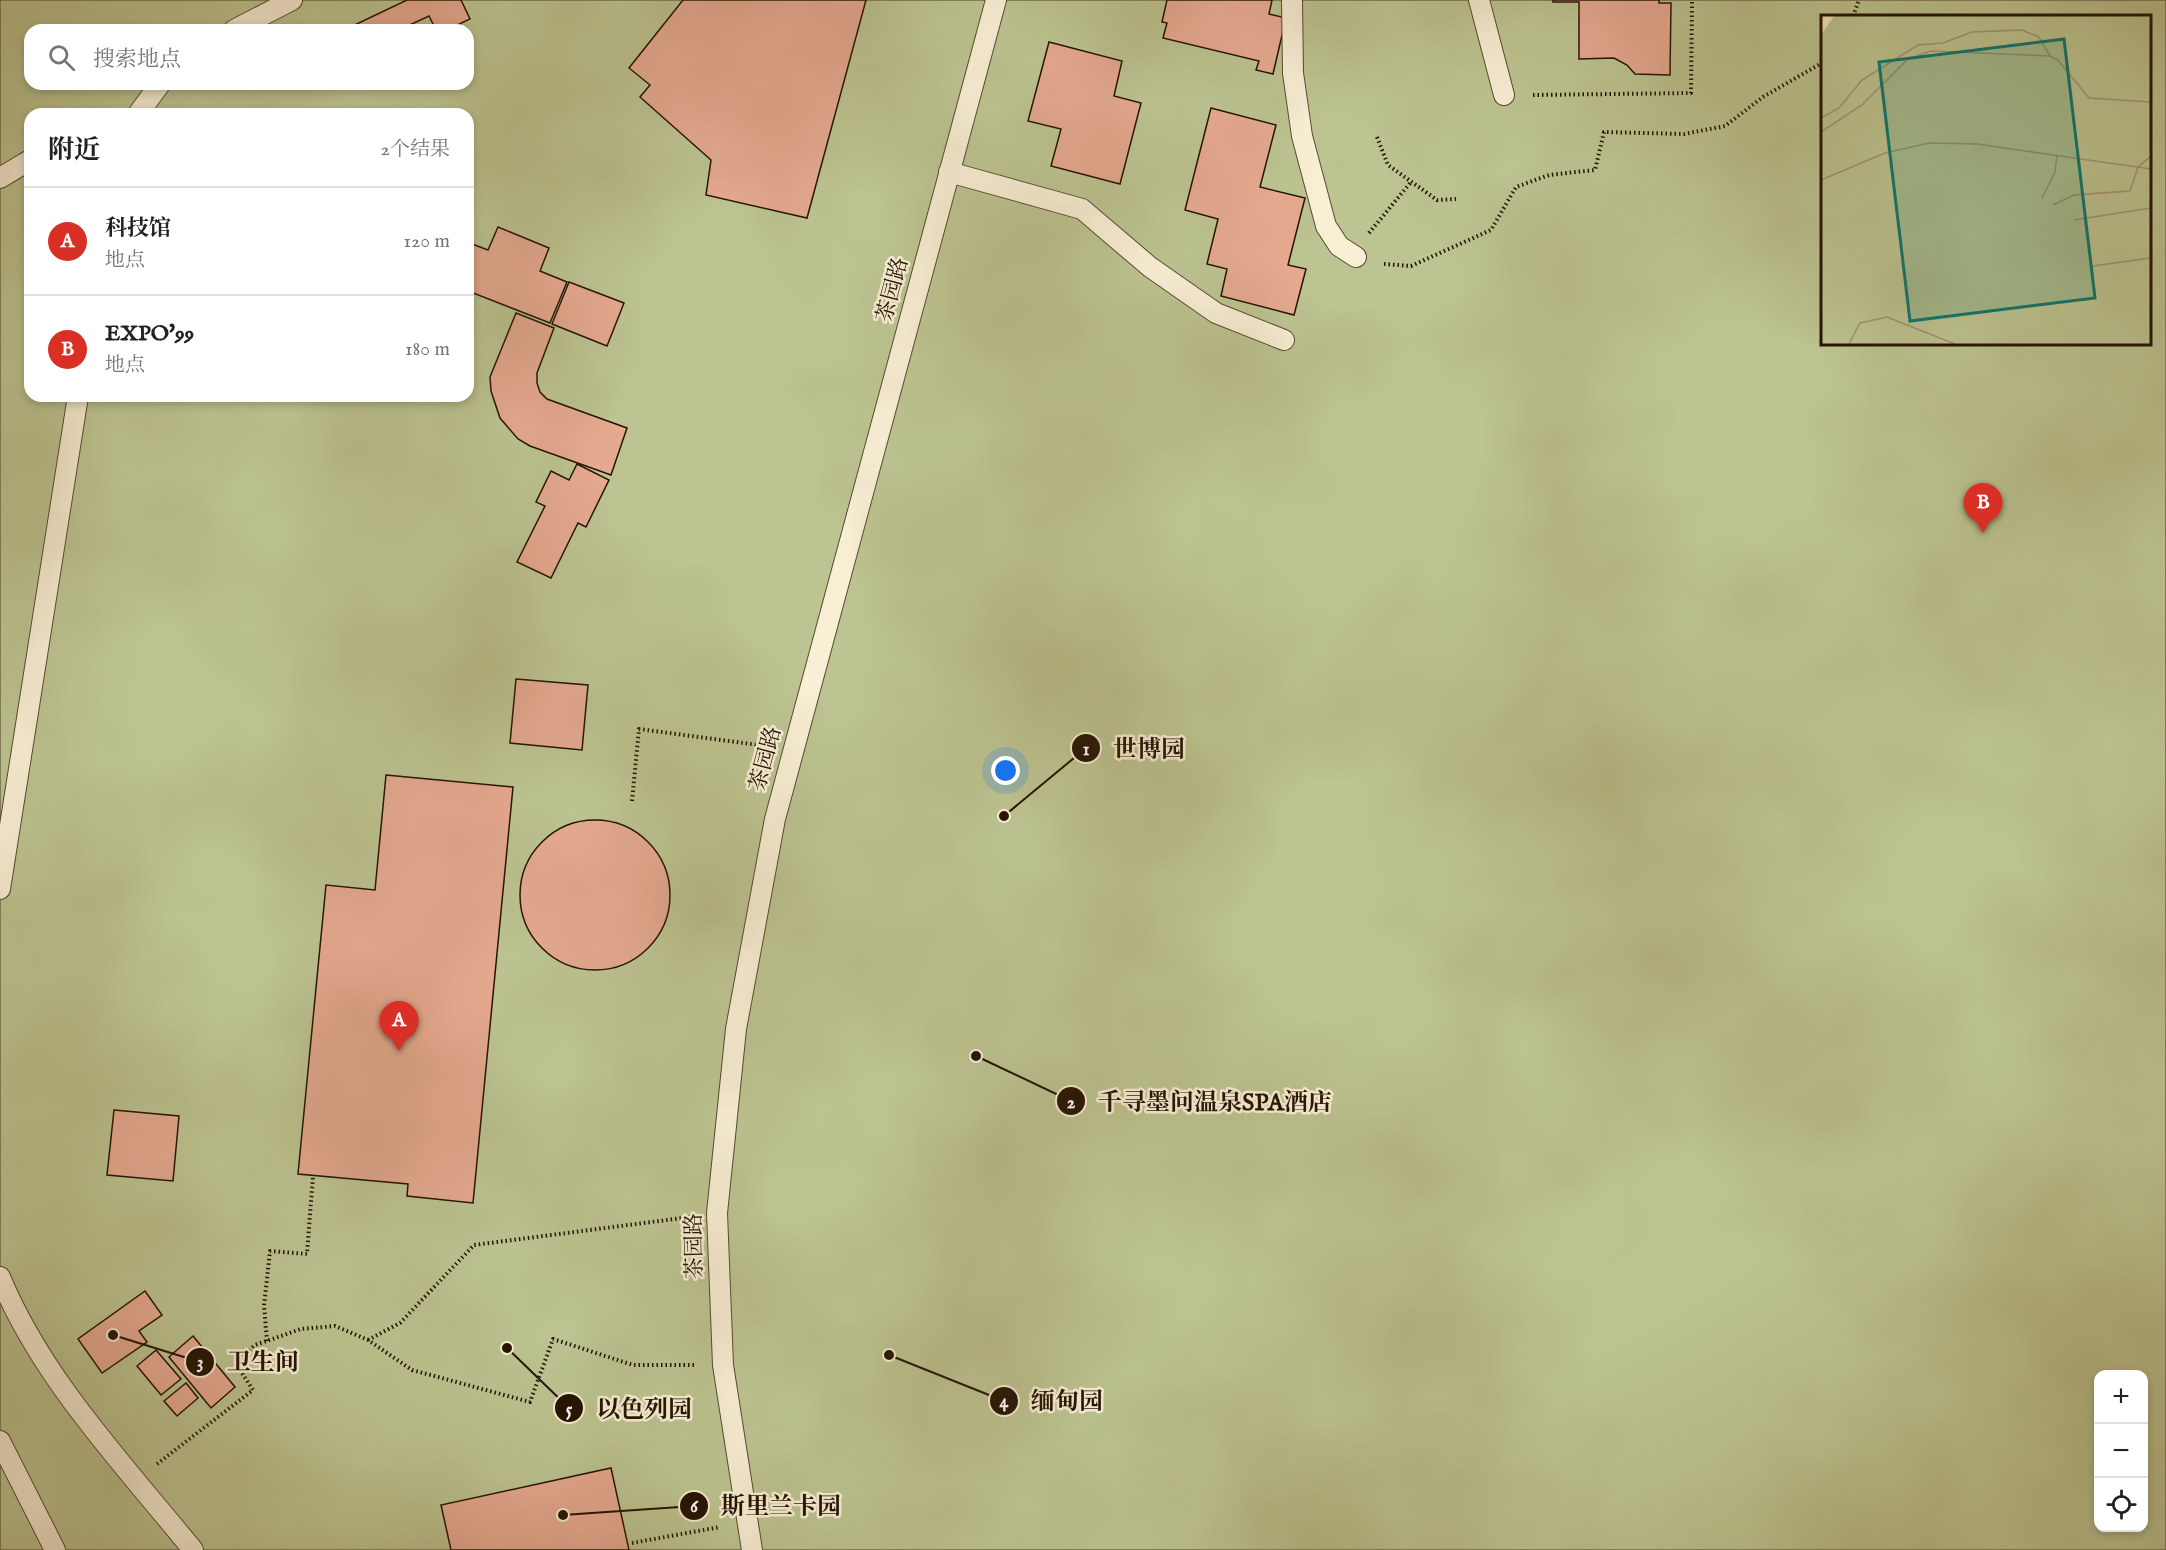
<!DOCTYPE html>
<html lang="zh">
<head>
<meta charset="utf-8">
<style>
  :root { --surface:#fff; --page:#f2f2f2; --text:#222; --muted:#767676; --line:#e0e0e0; --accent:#d93025 }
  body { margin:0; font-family:"IM FELL English","Noto Serif SC",serif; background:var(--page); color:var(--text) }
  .controls { position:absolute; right:18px; bottom:18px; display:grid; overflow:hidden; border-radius:12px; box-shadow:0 3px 9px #0003 }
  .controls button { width:54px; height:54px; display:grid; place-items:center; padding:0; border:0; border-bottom:2px solid var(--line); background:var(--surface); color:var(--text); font:30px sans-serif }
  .you { position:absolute; left:1006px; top:771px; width:21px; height:21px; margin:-15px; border:4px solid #fff; border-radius:50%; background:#1a73e8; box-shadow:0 0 0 9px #1a73e833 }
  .badge { display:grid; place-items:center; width:39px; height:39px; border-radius:50%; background:var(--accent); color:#fff; font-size:20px; font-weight:700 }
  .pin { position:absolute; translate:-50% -50px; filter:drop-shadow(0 2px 3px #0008) }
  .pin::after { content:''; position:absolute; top:32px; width:21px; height:18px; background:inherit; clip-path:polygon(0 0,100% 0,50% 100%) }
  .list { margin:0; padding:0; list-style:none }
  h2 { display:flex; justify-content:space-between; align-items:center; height:78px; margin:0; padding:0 24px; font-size:26px }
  h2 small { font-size:20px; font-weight:400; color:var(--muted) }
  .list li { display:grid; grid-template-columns:39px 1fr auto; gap:18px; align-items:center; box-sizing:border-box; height:108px; padding:0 24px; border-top:2px solid var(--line) }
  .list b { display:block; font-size:22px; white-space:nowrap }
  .list p { margin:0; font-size:20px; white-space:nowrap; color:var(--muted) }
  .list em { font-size:20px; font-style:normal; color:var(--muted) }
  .icon { flex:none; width:33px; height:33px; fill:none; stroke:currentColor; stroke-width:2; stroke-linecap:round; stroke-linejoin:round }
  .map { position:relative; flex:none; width:2166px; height:1550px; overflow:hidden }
  .search { position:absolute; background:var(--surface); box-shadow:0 3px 9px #0003; left:24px; top:24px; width:450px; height:66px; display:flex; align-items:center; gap:15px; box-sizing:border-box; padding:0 21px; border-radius:18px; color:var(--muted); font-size:22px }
  .panel { position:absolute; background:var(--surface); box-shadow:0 3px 9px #0003; left:24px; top:108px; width:450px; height:294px; border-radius:18px }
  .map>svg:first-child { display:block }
</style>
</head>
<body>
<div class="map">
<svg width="2166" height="1550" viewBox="0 0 2166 1550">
  <rect width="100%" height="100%" fill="#f4e6be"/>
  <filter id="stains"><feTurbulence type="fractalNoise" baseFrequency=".00333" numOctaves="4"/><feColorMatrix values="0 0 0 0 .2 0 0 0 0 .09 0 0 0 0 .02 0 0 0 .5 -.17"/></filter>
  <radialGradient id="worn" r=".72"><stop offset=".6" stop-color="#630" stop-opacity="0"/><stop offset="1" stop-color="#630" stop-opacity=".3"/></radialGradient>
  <!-- green -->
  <path fill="#bcc491" stroke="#706c4a" stroke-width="1.5" fill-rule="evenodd" d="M0,0H2166V1550H0ZM1822,16H2150V344H1822ZM30,30H468V84H30ZM30,114H468V396H30ZM2098,1374H2144V1528H2098Z"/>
  <!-- building -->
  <g fill="#e5a990" stroke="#241304" stroke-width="1.5">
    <path d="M407,0H461L470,19L447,30H436L429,16L399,30H344Z"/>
    <path d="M683,0H866L807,218L706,195L711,160L640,97L650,85L629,68Z"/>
    <path d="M1167,0H1272L1269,14L1286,18L1273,74L1256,70L1259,61L1163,38L1167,23L1162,22Z"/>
    <path d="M1553,0H1659V3H1671L1670,75L1635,74L1627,65L1614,58L1579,59V2H1553Z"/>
    <path d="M1049,42L1122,61L1114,96L1141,103L1120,184L1051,166L1061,129L1028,121Z"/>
    <path d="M1211,108L1276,125L1260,187L1305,198L1288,265L1306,269L1294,315L1221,296L1227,269L1207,264L1218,219L1185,210Z"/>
    <path d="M498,227L549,248L540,271L567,282L550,323L468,291V254L472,244L488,250Z"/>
    <path d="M569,282L624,303L607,346L552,324Z"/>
    <path d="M516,313L554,328L537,373V383L540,392L547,399L627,428L611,475L530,446L518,439L500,418L491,391L490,377Z"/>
    <path d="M577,464L609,480L586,527L578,523L551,578L517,562L545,506L536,502L551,471L569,480Z"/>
    <path d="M516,679L588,685L582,750L510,743Z"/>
    <path d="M386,775L513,787L473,1203L407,1196L408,1184L298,1174L326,885L375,890Z"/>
    <circle cx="595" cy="895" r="75"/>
    <path d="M114,1110L179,1116L173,1181L107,1175Z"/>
    <path d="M145,1291L162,1315L139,1331L147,1342L102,1373L78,1339Z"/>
    <path d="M193,1336L235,1387L211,1408L169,1357Z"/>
    <path d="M156,1350L181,1379L161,1395L137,1366Z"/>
    <path d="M186,1383L198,1398L177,1416L164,1401Z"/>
    <path d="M611,1468L629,1550H451L441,1505Z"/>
  </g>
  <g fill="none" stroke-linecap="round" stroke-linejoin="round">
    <!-- service casing -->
    <g stroke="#584832" stroke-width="22">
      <g id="service">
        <path d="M1292,0L1293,73L1302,136L1326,226L1339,246L1356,257"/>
        <path d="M1479,0L1504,95"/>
        <path d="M234,30L292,0"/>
        <path d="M138,114L160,84"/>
        <path d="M949,172L1082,209L1150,267L1216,313L1284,340"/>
        <path d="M0,178L30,160"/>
        <path d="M0,889L78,396"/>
        <path d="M0,1277C42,1379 124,1465 193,1550"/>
        <path d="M0,1441L55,1550"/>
        <path d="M752,1550L723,1365L717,1213L736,1029L775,819L996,0"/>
      </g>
    </g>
    <!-- path -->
    <g stroke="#241304" stroke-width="4" stroke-dasharray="1.5 3" stroke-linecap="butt">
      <path d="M1853,16L1859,0"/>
      <path d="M1533,95L1691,93L1692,0"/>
      <path d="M1377,137L1388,165L1437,200L1456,199"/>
      <path d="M1369,233L1411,182"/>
      <path d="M1384,264L1411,266L1491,230L1516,187L1549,175L1595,170L1604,132L1684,134L1725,126L1763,97L1822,63"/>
      <path d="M632,801L639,729L766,746"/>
      <path d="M368,1340L400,1323L474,1245L690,1217"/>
      <path d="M267,1341L264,1306L270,1251L307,1254L313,1176"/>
      <path d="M157,1464L253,1390L236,1364L255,1345L301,1329L335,1326L368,1340L412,1370L530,1402L553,1339L633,1365H695"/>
      <path d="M632,1543L720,1527"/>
    </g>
    <!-- service -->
    <use href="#service" stroke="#f8efd5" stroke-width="20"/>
  </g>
  <g text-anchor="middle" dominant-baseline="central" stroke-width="5" stroke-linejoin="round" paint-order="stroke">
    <!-- street labels -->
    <g font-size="22" fill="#241304" stroke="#f8efd5">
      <text transform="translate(893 290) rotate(-75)">茶园路</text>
      <text transform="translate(766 759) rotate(-75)">茶园路</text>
      <text transform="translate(695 1246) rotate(-91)">茶园路</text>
    </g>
  </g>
  <!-- overview -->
  <g transform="translate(1821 15)">
    <rect width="330" height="330" fill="#f4e6be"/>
    <path d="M13,1H330V329H0V20Z" fill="#bcc491"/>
    <path fill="none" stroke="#a19274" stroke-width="1.5" d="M0,103L18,93L41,65L97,30L122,28L151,17L201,15L218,22L229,41M0,117L41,90L87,44L110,36L229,41L237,45L268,83L330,87M0,165L64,138L108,128L156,129L330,154M221,183L234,157L236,140M232,190L253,180L309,176L317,152L330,141M253,205L330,193M272,251L330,243M28,329L39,308L66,302L134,329"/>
    <path fill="#0f766e" fill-opacity="0.15" stroke="#0f766e" stroke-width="3" d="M243,24L274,283L89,306L58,47Z"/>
    <rect width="330" height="330" fill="none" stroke="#241304" stroke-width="3"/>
  </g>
  <!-- callouts -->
  <path fill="none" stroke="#241304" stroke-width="2" d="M1004 816L1086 748M976 1056L1071 1101M113 1335L200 1362M889 1355L1004 1401M507 1348L569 1408M563 1515L694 1506"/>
  <g fill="#241304" stroke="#f8efd5" stroke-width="2">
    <circle cx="1004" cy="816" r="6"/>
    <circle cx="976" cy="1056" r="6"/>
    <circle cx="113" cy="1335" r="6"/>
    <circle cx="889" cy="1355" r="6"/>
    <circle cx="507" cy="1348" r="6"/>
    <circle cx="563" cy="1515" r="6"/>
    <circle cx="1086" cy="748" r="15"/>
    <circle cx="1071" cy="1101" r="15"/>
    <circle cx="200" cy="1362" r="15"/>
    <circle cx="1004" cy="1401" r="15"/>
    <circle cx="569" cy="1408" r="15"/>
    <circle cx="694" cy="1506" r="15"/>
  </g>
  <g font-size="18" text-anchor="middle" font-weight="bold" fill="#fff">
    <text x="1086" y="755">1</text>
    <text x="1071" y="1108">2</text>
    <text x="200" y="1368">3</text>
    <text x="1004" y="1407">4</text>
    <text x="569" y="1415">5</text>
    <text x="694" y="1512">6</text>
  </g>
  <g font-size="24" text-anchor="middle" font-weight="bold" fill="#241304" stroke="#f8efd5" stroke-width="5" stroke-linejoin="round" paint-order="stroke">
    <text x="1149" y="757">世博园</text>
    <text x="1215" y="1110">千寻墨问温泉SPA酒店</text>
    <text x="263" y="1370">卫生间</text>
    <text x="1067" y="1409">缅甸园</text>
    <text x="644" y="1417">以色列园</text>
    <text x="781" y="1514">斯里兰卡园</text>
  </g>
  <rect width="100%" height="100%" filter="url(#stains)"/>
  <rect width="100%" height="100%" fill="url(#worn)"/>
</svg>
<div class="controls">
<button>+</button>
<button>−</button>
<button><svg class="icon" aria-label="locate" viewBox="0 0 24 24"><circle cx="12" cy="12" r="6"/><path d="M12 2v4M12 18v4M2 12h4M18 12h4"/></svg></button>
</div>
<div class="you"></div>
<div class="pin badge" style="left:399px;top:1051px">A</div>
<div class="pin badge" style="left:1983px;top:533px">B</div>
<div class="search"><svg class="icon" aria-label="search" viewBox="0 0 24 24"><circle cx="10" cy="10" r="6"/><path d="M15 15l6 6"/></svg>搜索地点</div>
<section class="panel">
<h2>附近<small>2个结果</small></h2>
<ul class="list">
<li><span class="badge">A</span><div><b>科技馆</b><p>地点</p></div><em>120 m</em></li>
<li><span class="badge">B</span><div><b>EXPO'99</b><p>地点</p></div><em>180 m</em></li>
</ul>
</section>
</div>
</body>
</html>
